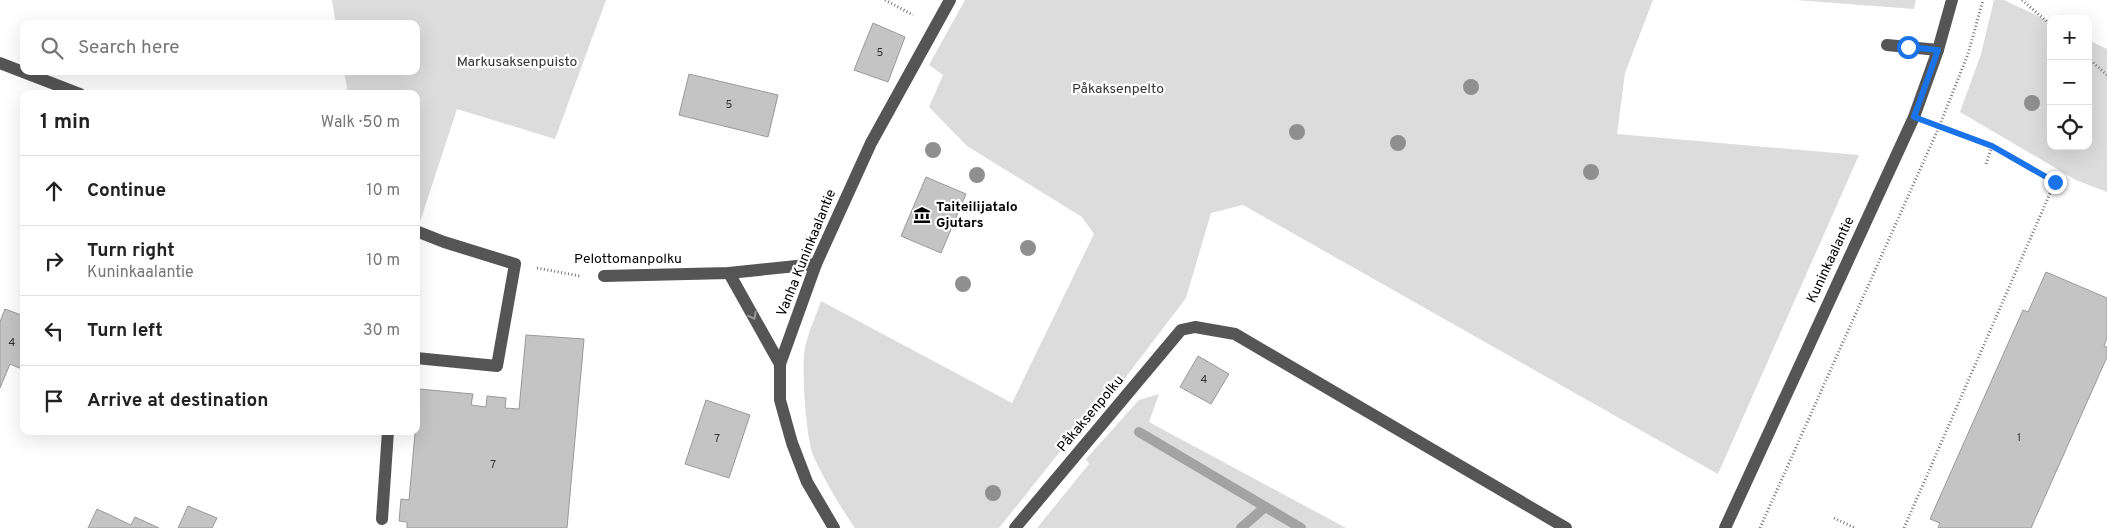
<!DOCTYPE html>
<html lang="en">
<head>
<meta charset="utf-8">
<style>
  :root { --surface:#fff; --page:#f6f6f6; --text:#222; --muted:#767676; --line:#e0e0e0 }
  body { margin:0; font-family:Overpass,sans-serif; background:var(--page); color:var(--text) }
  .controls { position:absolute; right:15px; top:15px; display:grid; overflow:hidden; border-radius:10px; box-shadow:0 5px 20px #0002 }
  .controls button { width:45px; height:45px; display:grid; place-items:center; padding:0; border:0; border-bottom:1px solid var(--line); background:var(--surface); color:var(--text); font:25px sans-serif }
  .stop { position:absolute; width:15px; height:15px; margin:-11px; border:4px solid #1a73e8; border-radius:50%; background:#fff }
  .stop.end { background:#1a73e8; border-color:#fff; box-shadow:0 1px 5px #0008 }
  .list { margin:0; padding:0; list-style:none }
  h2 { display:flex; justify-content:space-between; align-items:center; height:65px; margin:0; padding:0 20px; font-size:21px }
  h2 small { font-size:16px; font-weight:400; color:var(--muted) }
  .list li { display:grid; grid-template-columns:32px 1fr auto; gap:15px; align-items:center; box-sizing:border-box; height:70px; padding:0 20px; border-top:1px solid var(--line) }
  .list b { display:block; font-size:19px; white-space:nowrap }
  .list p { margin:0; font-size:16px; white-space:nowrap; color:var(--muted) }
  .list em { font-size:16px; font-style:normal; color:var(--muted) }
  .icon { flex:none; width:28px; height:28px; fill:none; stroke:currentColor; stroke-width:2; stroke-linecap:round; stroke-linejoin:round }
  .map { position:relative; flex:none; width:2107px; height:528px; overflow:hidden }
  .search { position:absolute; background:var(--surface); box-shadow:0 5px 20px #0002; left:20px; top:20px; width:400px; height:55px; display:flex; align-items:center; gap:12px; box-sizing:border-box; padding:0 18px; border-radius:10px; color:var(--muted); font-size:19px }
  .panel { position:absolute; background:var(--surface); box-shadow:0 5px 20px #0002; left:20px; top:90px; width:400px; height:345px; border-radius:10px }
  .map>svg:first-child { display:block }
</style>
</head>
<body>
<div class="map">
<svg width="2107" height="528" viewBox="0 0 2107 528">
  <rect width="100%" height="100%" fill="#fff"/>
  <!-- green -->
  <g fill="#dcdcdc">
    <path d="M332,0H606L555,139L457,109L416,234V94H348L344,71H416V24H336Z"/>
    <path d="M965,0H1653L1625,73L1617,134L1859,155L1718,474L1243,205L1211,213L1186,298L1106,403L1062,449L999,528H855C842,510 822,476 813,455C806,436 801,368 805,348C808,332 816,316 821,301L1012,403L1094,234L1082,217L967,146L929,107L943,75L929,65Z"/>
    <path d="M1796,0H1916L1914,9Z"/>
    <path d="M1994,0H2004L2051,22V146H2088V40L2107,49V192L2076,180L1960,112L1981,54Z"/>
    <path d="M1159,394L1149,422L1346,528H1037L1089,464L1086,459L1139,400Z"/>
  </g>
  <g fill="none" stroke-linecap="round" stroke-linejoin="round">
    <!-- stream -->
    <g stroke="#a3a3a3" stroke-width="10">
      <path d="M1139,432L1301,528"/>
      <path d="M1241,528L1265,507"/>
    </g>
  </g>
  <!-- building -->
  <g fill="#c4c4c4" stroke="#999">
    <path d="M873,23L905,37L888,82L854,70Z"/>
    <path d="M689,74L778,95L768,137L679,115Z"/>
    <path d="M926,177L966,194L941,253L901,236Z"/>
    <path d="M2046,272L2107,298V338L2104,346L2107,347V357L2031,528H1938L1940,523L1930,519L2023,310L2028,312Z"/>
    <path d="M5,309L24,316V370L10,364L0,388V322Z"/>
    <path d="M526,335L584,339L567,528H407V522L399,521L401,499L409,500L419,389L473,394L471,405L486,407L487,396L506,398L505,408L519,409Z"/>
    <path d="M1198,356L1229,374L1211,404L1180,387Z"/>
    <path d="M706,400L750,415L729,478L685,464Z"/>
    <path d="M188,506L217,518L212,528H178Z"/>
    <path d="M97,509L131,525L135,517L159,528H88Z"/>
  </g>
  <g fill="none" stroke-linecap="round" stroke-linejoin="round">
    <!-- path -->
    <g stroke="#777" stroke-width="3" stroke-dasharray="1 2.5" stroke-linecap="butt">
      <path d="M885,0L913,15"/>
      <path d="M2022,0L2051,25"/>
      <path d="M2088,58L2107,75"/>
      <path d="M1986,164L1992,146"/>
      <path d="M537,268L580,276"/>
      <path d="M1834,518L1855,528"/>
      <path d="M1760,528L1939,127L1968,54L1983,0"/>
      <path d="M1904,528L2055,182L1992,146L1937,127"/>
    </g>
    <!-- minor -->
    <g stroke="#555" stroke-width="12">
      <path d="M1887,45L1938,50"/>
      <path d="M0,63L80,94"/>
      <path d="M416,231L444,242L515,264L497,366L416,358"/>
      <path d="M729,273L780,364"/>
      <path d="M604,276L729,273L816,264"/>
      <path d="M382,519L388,431"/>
      <path d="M834,528L807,482L792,443L780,400V364L816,264L871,143L950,0"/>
      <path d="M1015,528L1181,330L1195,327L1235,334L1566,528"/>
      <path d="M1725,528L1914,117L1938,50L1952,0"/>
    </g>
  </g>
  <!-- trees -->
  <g fill="#8f8f8f">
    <circle cx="1471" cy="87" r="8"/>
    <circle cx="2032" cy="103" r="8"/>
    <circle cx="1297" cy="132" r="8"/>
    <circle cx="1398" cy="143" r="8"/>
    <circle cx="933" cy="150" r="8"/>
    <circle cx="1591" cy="172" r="8"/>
    <circle cx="977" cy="175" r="8"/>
    <circle cx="1028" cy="248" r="8"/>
    <circle cx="963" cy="284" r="8"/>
    <circle cx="993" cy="493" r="8"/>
  </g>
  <!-- one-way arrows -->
  <defs><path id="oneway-chevron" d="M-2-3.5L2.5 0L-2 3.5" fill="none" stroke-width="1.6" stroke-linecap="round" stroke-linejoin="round" transform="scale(1.25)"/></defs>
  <use stroke="#999" href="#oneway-chevron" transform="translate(753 316) rotate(61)"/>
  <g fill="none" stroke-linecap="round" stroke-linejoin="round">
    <!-- route -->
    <path stroke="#1a73e8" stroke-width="6" d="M1908,47L1938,50L1914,117L1992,146L2055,182"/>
  </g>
  <!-- icons -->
  <defs>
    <g id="museum-bare" transform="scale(1.35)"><path d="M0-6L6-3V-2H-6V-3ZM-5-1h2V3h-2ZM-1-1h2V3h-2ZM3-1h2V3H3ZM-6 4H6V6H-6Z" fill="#000" stroke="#fff" stroke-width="2.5" paint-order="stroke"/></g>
  </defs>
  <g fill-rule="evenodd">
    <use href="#museum-bare" x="922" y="215"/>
  </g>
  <g text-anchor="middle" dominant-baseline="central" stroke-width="4.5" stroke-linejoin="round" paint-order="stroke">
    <!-- number labels -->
    <g font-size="11" fill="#313131">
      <text x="880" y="53">5</text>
      <text x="729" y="105">5</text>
      <text x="12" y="343">4</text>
      <text x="1204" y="380">4</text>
      <text x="2019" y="438">1</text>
      <text x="717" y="439">7</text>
      <text x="493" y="465">7</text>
    </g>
    <!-- park labels -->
    <g font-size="14" fill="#333" stroke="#fff">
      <text x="517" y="62">Markusaksenpuisto</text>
      <text x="1118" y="89">Påkaksenpelto</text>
    </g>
    <!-- poi labels -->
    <g font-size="14" font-weight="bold" fill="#000" stroke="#fff" text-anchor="start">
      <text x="936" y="207">Taiteilijatalo<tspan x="936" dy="16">Gjutars</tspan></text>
    </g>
    <!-- street labels -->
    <g font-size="14" fill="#000" stroke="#fff">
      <text transform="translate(807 253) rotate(-68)">Vanha Kuninkaalantie</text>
      <text x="628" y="259">Pelottomanpolku</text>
      <text transform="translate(1831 260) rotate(-65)">Kuninkaalantie</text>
      <text transform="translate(1091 414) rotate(-50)">Påkaksenpolku</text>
    </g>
  </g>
</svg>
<div class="controls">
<button>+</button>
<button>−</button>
<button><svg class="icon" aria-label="locate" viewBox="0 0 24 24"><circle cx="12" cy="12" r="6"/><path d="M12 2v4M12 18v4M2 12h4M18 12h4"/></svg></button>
</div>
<div class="stop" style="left:1908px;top:47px"></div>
<div class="stop end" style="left:2055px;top:182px"></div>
<div class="search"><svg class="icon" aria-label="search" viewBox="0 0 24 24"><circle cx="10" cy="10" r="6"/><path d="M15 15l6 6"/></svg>Search here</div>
<section class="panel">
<h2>1 min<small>Walk · 50 m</small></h2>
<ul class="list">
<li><svg class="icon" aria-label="ahead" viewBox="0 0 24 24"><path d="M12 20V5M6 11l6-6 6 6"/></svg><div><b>Continue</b></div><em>10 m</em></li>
<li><svg class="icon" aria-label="right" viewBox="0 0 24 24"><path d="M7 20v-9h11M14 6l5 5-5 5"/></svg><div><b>Turn right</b><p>Kuninkaalantie</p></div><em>10 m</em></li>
<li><svg class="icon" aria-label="left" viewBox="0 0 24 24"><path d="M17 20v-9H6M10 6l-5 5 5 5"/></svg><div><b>Turn left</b></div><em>30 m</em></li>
<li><svg class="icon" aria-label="arrive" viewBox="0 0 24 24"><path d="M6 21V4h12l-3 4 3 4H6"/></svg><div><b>Arrive at destination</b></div></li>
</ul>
</section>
</div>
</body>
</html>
